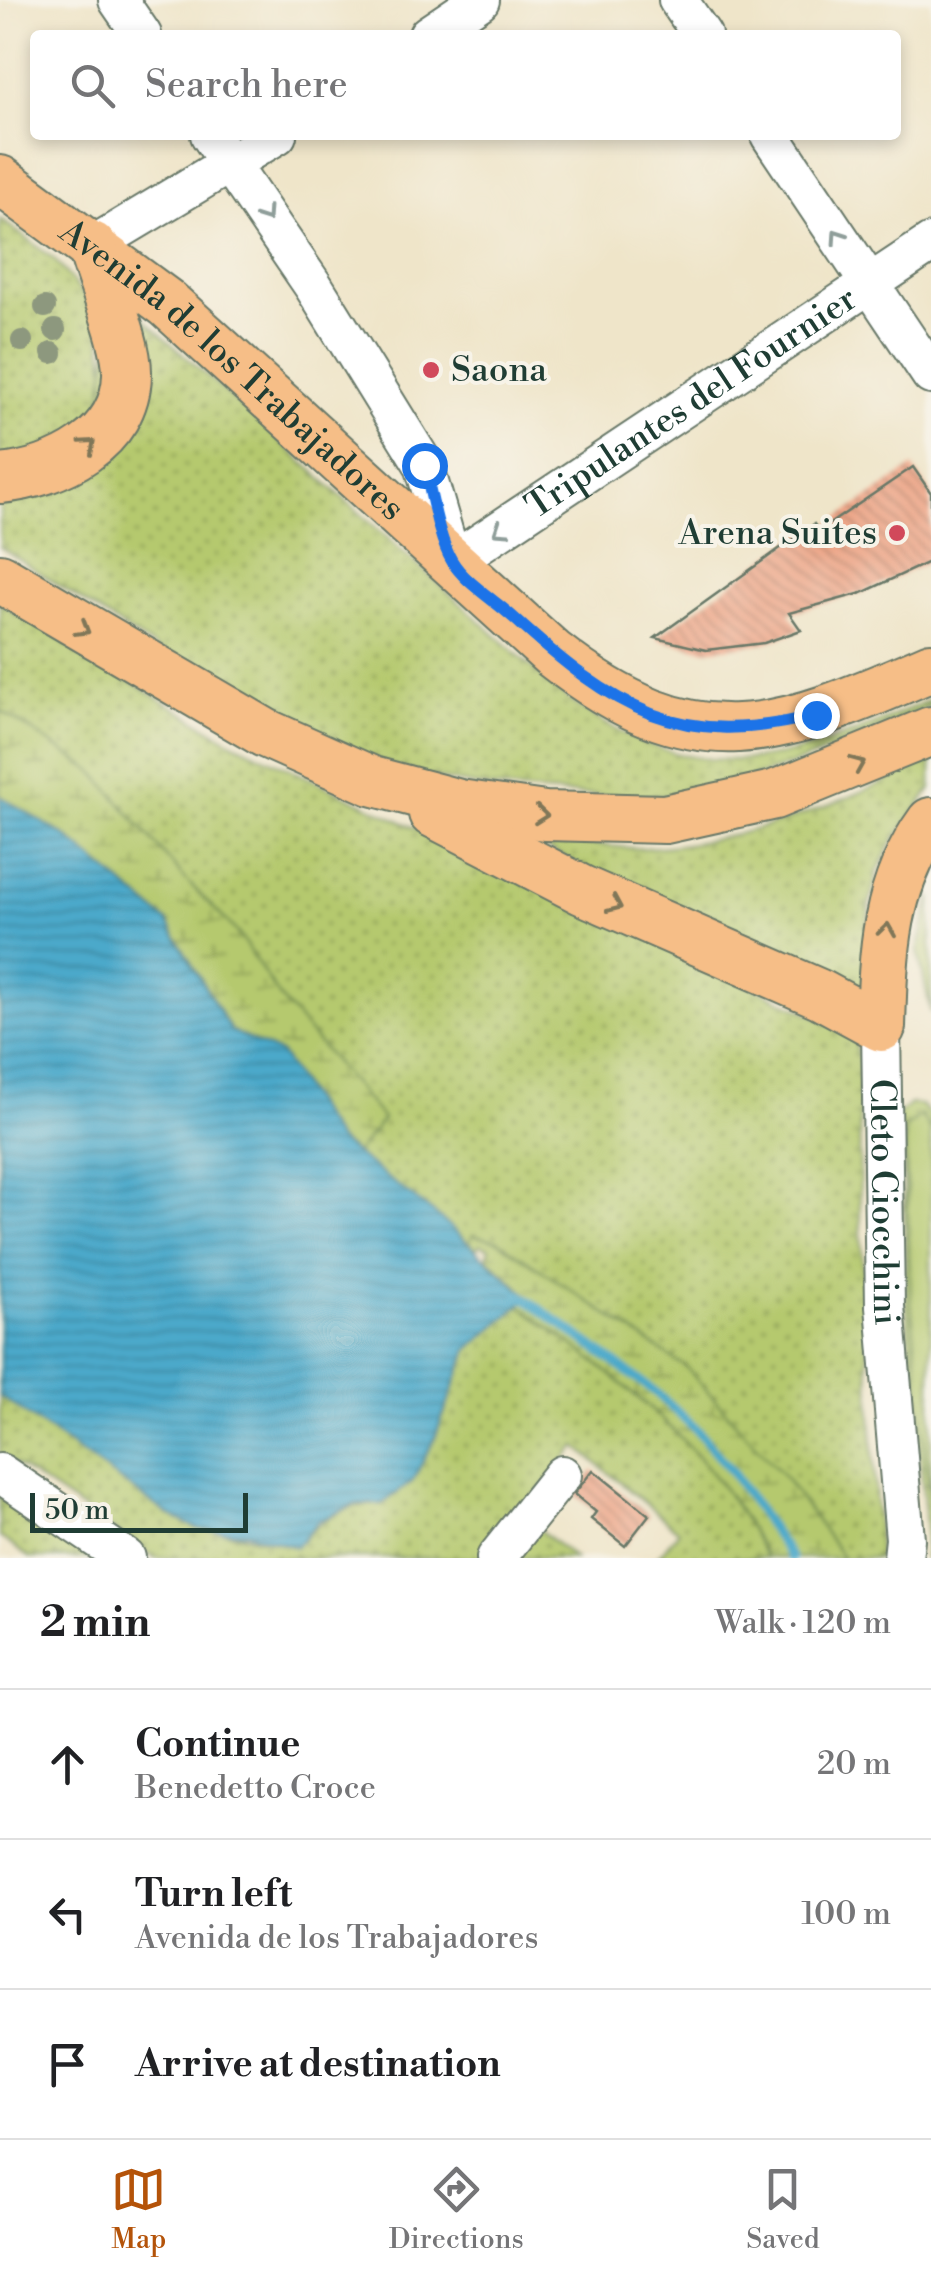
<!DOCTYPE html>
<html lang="en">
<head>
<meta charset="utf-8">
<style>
  :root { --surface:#fff; --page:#f6f6f6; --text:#202124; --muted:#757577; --line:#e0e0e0; --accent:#b45309 }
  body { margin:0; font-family:"Libre Bodoni",serif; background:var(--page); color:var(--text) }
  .scale { position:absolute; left:30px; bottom:25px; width:218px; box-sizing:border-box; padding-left:10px; border:5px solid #1f3d34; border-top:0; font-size:28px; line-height:35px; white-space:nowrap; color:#1f3d34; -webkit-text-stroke:8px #f7f3e8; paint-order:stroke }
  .stop { position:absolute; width:30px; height:30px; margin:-22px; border:8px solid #1a73e8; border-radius:50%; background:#fff }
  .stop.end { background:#1a73e8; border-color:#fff; box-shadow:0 2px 10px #0008 }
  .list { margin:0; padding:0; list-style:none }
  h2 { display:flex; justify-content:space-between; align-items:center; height:130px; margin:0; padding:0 40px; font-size:42px }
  h2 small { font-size:32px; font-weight:400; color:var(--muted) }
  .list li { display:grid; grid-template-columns:65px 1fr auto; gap:30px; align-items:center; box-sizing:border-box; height:150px; padding:0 40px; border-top:2px solid var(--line) }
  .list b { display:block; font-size:38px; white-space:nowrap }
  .list p { margin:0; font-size:32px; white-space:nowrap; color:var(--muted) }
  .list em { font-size:32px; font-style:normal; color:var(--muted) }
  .icon { flex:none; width:55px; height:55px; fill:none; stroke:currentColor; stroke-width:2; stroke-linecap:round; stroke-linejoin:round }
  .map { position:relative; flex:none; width:931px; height:1558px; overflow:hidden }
  .search { position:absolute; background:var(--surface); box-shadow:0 5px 15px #0003; left:30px; right:30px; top:30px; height:110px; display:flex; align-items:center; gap:25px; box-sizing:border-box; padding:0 35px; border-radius:10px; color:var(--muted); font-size:38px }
  .sheet { height:580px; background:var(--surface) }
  nav { display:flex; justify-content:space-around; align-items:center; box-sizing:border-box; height:140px; border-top:2px solid var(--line); background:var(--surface); font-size:28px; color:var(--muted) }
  nav a { display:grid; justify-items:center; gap:5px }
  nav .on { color:var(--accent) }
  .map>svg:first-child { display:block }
</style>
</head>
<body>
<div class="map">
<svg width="931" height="1558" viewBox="0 0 931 1558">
  <defs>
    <pattern id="green-dots" width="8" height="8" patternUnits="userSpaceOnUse" patternTransform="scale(2.5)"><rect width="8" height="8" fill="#b5c96e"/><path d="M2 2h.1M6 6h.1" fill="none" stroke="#93a45b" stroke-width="1.8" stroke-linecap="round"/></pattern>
    <pattern id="wetland-marsh" width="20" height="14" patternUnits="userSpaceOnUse" patternTransform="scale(2.5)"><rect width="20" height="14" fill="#b5c96e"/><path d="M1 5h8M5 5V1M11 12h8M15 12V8" fill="none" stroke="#93a45b"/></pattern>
    <pattern id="water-rules" width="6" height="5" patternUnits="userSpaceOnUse" patternTransform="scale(2.5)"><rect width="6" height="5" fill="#4ba9ca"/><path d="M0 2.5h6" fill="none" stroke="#3e8ba5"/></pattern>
    <pattern id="building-back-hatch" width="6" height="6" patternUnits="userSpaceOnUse" patternTransform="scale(2.5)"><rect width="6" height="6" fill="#eda384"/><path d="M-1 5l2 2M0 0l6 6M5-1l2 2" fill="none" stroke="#bf866d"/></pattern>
  </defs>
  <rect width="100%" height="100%" fill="#f7f3e8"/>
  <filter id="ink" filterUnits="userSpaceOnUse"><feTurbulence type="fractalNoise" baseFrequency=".01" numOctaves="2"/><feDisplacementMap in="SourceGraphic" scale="20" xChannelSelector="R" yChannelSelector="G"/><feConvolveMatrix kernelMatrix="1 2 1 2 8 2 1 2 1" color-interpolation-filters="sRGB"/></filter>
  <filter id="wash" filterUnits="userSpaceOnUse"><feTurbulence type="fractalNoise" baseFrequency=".0048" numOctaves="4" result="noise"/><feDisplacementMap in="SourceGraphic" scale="40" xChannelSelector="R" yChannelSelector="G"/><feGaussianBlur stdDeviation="2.25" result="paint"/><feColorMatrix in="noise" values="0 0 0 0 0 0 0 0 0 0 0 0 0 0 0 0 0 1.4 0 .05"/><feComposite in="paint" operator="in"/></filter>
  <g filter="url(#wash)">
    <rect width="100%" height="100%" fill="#efe5c9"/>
    <!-- green -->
    <g fill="url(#green-dots)" stroke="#6a8351" stroke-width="2.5">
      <path d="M0,219L54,259L97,311L111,408L0,472Z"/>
      <path d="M116,294L560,693C696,796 787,766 931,699V706C848,744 765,781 674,795C642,799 608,796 576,794C531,792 485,789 441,779C288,745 130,631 0,547V494L92,464Z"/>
      <path d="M0,603L230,741L853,1034L859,1061L860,1215L879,1558H657L679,1531L576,1446L484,1558H156L0,1454V1396L169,1515C211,1534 253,1534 296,1547C321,1518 344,1504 382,1504L434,1440L468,1350L529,1297L487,1257L490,1249L480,1244L476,1249L336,1139L67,837L0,796Z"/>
      <path d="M931,760V789L893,841L877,873L869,906L863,1006L538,844C571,837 611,850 646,848C744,843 844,803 931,760Z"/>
      <path d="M910,1104L921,1105L931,1117V1131L921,1116L911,1302L931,1510V1558H924L926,1527L906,1303L903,1135L893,1134L899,1114Z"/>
      <path d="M0,1496L91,1558H30L0,1537Z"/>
      <path d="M536,1527L574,1558H511Z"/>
    </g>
    <!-- wetland -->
    <g fill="url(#wetland-marsh)" stroke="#6a8351" stroke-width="2.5">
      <path d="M0,710L93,771L187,881L238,933L281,999L383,1119L356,1153L336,1139L281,1054L231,1031L167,921L67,837L0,796Z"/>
      <path d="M473,1235L498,1241L687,1368L786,1479L843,1558H766C710,1443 619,1380 519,1305L529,1297L487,1257L490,1249L480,1244L476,1249L469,1242Z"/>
    </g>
    <!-- pitch -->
    <g fill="#b5c96e" stroke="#6a8351" stroke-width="2.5">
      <path d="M931,896V1013L918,951Z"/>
      <path d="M921,1116L931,1131V1510L911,1302L905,1128Z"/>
    </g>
    <!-- water -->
    <path fill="url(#water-rules)" stroke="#35737f" stroke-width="2.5" d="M0,796L67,837L167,921L231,1031L281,1054L336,1139L439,1217L529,1297L468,1350L434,1440L412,1482L382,1504H356L318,1521L296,1547L248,1533L198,1529L169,1515L0,1396Z"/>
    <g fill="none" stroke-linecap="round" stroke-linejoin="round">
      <!-- stream -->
      <path stroke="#4ba9ca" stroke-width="9" d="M519,1294L654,1391L697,1430L732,1472L791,1558"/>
    </g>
    <g id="blocks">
      <!-- building -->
      <g fill="url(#building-back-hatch)">
        <path d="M913,467L931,493V561L862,593L789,613L801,630L764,643L706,650L655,638L814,524L819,531Z"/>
        <path d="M593,1470L649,1515L625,1546L591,1519L596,1512L574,1494Z"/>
      </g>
    </g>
  </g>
  <g filter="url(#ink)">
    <use href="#blocks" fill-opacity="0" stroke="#687868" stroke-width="2.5"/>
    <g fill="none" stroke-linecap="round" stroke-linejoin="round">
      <!-- minor casing -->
      <g stroke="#687868" stroke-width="42">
        <g id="minor">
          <path d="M118,0L142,35"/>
          <path d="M678,0L702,35"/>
          <path d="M428,35L480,0"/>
          <path id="s1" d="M210,135L314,287L424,465L452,562L931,243"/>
          <path d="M770,135L931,375"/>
          <path d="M92,246L277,135"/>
          <path id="s2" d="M881,1027L885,1306L905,1539L903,1558"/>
          <path d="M0,1473L126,1558"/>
          <path d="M496,1558L562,1475"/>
        </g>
      </g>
      <!-- major casing -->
      <g stroke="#687868" stroke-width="52">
        <g id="major">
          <path id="s3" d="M0,180L168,304L553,654C697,767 777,734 931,667"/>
          <path d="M0,479C57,474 126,440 127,374C128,342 101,282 92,246"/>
          <path d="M0,578L265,733L372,781L459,804L545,816L665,819L774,795L931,731"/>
          <path d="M433,813L582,890L820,994L881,1027C883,952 885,885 931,822"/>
        </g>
      </g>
      <!-- minor -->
      <use href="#minor" stroke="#fff" stroke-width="38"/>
      <!-- major -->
      <use href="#major" stroke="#f6be87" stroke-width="48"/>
    </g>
    <!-- trees -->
    <g fill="#8d987e">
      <circle cx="45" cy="307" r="11"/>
      <circle cx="55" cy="330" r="11"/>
      <circle cx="22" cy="341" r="11"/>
      <circle cx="52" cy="353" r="11"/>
    </g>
    <!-- one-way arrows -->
    <defs><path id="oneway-chevron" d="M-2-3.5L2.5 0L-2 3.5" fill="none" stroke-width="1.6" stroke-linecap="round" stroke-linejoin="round" transform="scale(2.5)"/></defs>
    <g stroke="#8f9e9a">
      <use href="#oneway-chevron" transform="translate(265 215) rotate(56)"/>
      <use href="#oneway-chevron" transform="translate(838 236) rotate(-124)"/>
      <use href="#oneway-chevron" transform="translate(500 530) rotate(146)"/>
    </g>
    <g stroke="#807759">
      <use href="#oneway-chevron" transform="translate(89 445) rotate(-41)"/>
      <use href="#oneway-chevron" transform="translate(83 629) rotate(31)"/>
      <use href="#oneway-chevron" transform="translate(858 764) rotate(-23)"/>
      <use href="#oneway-chevron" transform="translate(541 815) rotate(6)"/>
      <use href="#oneway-chevron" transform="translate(615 905) rotate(24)"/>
      <use href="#oneway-chevron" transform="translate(887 930) rotate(-82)"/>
    </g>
  </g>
  <g fill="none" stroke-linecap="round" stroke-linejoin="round" filter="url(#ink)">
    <!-- route -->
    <path stroke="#1a73e8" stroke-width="12" d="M424,465C431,491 438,538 452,561C464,582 496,601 514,618C613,708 680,751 816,715"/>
  </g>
  <!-- markers -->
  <g fill="#d1495b" stroke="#f7f3e8" stroke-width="4">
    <circle cx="431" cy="370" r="10"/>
    <circle cx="897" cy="533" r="10"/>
  </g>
  <g text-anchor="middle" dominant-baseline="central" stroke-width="8" stroke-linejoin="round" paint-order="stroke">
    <!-- street labels -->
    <g font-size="35" fill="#1f3d34" stroke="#f7f3e8">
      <text stroke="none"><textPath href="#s3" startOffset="300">Avenida de los Trabajadores</textPath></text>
      <text stroke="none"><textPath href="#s1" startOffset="782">Tripulantes del Fournier</textPath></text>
      <text stroke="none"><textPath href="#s2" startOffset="175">Cleto Ciocchini</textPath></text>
    </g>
    <!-- poi labels -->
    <g font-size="35" fill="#1f3d34" stroke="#f7f3e8" text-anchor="start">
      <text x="451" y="370">Saona</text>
      <text x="877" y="533" text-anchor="end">Arena Suites</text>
    </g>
  </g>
</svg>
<div class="scale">50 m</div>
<div class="stop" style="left:424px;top:465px"></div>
<div class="stop end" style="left:816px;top:715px"></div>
<div class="search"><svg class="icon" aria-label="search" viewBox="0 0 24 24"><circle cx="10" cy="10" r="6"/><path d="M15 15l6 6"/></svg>Search here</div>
</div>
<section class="sheet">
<h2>2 min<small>Walk · 120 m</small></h2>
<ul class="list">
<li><svg class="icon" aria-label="ahead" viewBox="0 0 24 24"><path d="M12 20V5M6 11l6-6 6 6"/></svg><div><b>Continue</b><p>Benedetto Croce</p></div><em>20 m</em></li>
<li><svg class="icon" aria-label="left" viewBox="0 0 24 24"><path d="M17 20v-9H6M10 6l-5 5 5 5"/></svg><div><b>Turn left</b><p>Avenida de los Trabajadores</p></div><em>100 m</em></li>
<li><svg class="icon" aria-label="arrive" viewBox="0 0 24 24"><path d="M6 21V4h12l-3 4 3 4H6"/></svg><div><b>Arrive at destination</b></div></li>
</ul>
</section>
<nav>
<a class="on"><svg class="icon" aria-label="map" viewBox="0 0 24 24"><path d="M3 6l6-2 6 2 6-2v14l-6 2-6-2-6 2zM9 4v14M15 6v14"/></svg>Map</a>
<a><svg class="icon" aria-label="directions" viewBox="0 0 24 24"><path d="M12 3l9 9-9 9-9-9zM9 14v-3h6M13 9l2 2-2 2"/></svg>Directions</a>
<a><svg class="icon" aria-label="saved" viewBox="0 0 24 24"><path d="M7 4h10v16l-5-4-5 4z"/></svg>Saved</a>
</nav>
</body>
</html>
